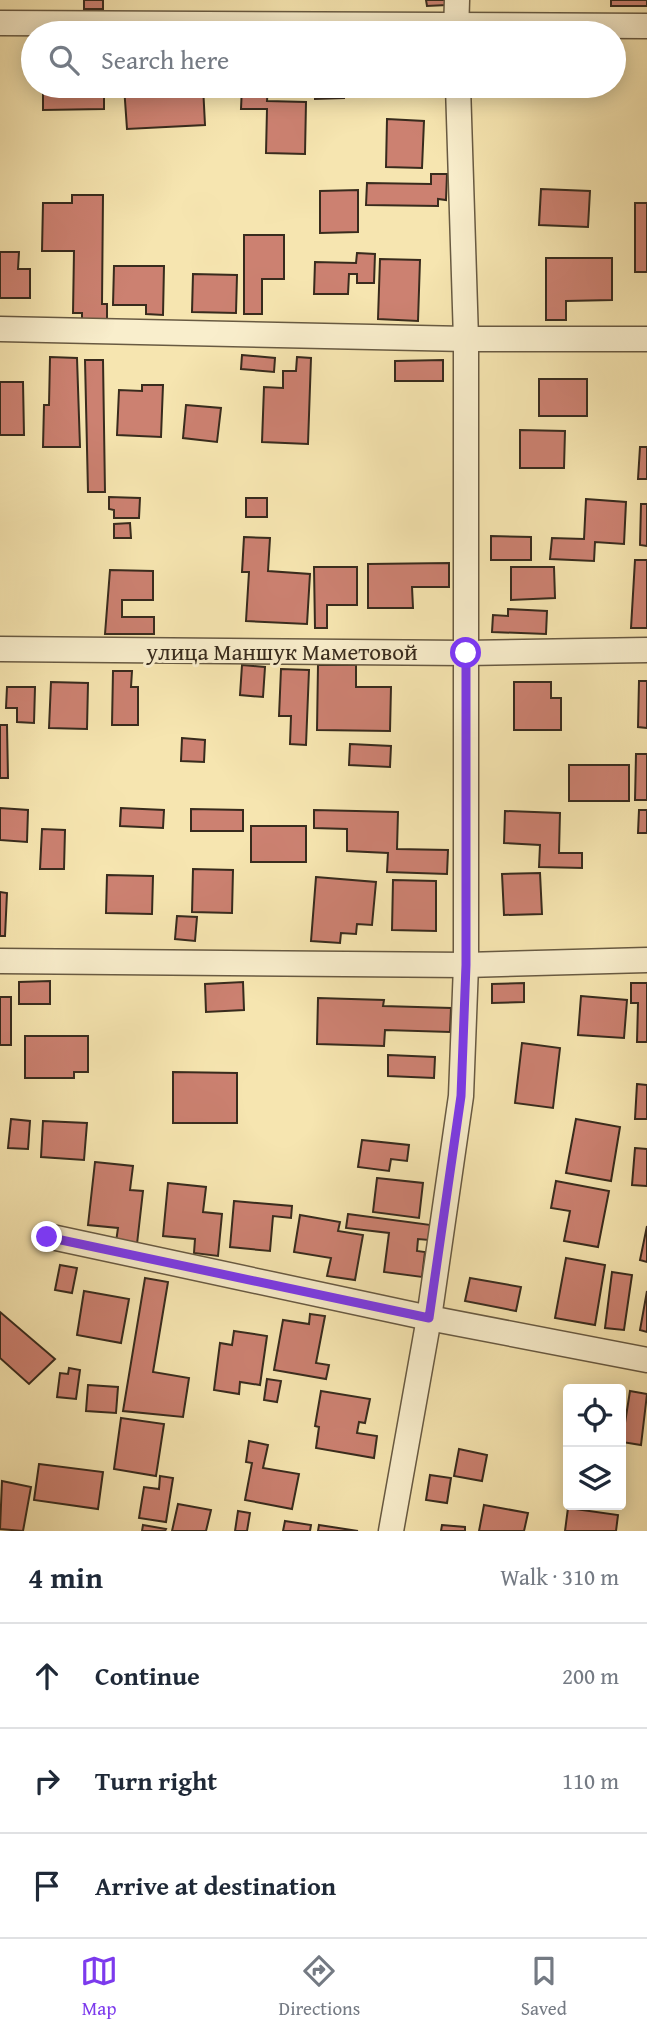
<!DOCTYPE html>
<html lang="en">
<head>
<meta charset="utf-8">
<style>
  :root { --surface:#fff; --page:#f2f2f3; --text:#1f2937; --muted:#747a83; --line:#e0e1e3; --accent:#7c3aed }
  body { margin:0; font-family:"Gentium Book Plus",serif; background:var(--page); color:var(--text) }
  .controls { position:absolute; right:21px; bottom:21px; display:grid; overflow:hidden; border-radius:7px; box-shadow:0 4px 18px #0003 }
  .controls button { width:63px; height:63px; display:grid; place-items:center; padding:0; border:0; border-bottom:2px solid var(--line); background:var(--surface); color:var(--text); font:35px sans-serif }
  .stop { position:absolute; width:21px; height:21px; margin:-16px; border:5px solid #7c3aed; border-radius:50%; background:#fff }
  .stop.end { background:#7c3aed; border-color:#fff; box-shadow:0 2px 7px #0008 }
  .list { margin:0; padding:0; list-style:none }
  h2 { display:flex; justify-content:space-between; align-items:center; height:91px; margin:0; padding:0 28px; font-size:30px }
  h2 small { font-size:23px; font-weight:400; color:var(--muted) }
  .list li { display:grid; grid-template-columns:46px 1fr auto; gap:21px; align-items:center; box-sizing:border-box; height:105px; padding:0 28px; border-top:2px solid var(--line) }
  .list b { display:block; font-size:26px; white-space:nowrap }
  .list em { font-size:23px; font-style:normal; color:var(--muted) }
  .icon { flex:none; width:38px; height:38px; fill:none; stroke:currentColor; stroke-width:2; stroke-linecap:round; stroke-linejoin:round }
  .map { position:relative; flex:none; width:647px; height:1531px; overflow:hidden }
  .search { position:absolute; background:var(--surface); box-shadow:0 4px 18px #0003; left:21px; right:21px; top:21px; height:77px; display:flex; align-items:center; gap:18px; box-sizing:border-box; padding:0 24px; border-radius:38px; color:var(--muted); font-size:26px }
  .sheet { height:406px; background:var(--surface) }
  nav { display:flex; justify-content:space-around; align-items:center; box-sizing:border-box; height:98px; border-top:2px solid var(--line); background:var(--surface); font-size:19px; color:var(--muted) }
  nav a { display:grid; justify-items:center; gap:4px }
  nav .on { color:var(--accent) }
  .map>svg:first-child { display:block }
</style>
</head>
<body>
<div class="map">
<svg width="647" height="1531" viewBox="0 0 647 1531">
  <rect width="100%" height="100%" fill="#f6e5b0"/>
  <filter id="stains"><feTurbulence type="fractalNoise" baseFrequency=".00286" numOctaves="4"/><feColorMatrix values="0 0 0 0 .2 0 0 0 0 .09 0 0 0 0 .02 0 0 0 .5 -.17"/></filter>
  <radialGradient id="worn" r=".72"><stop offset=".6" stop-color="#630" stop-opacity="0"/><stop offset="1" stop-color="#630" stop-opacity=".3"/></radialGradient>
  <!-- building -->
  <g fill="#cc8171" stroke="#382b1d" stroke-width="2">
    <rect x="84" y="0" width="19" height="9"/>
    <path d="M426,0H447V5L427,6Z"/>
    <rect x="611" y="0" width="36" height="6"/>
    <path d="M43,86H104V109L43,110Z"/>
    <path d="M124,86H203L205,125L127,129Z"/>
    <path d="M242,86H268L267,101L306,102L305,154L266,153L267,109H241Z"/>
    <path d="M315,86H344V98L315,99Z"/>
    <path d="M490,86H507V93L490,92Z"/>
    <path d="M387,119L424,121L422,168L386,167Z"/>
    <path d="M431,174H447L446,200L438,199V206L366,205L367,183L431,184Z"/>
    <path d="M541,189L590,191L588,227L539,225Z"/>
    <path d="M358,190V232L320,233V191Z"/>
    <path d="M72,195H103L102,304H107V324L82,323V313H73L74,251H42L43,203H72Z"/>
    <rect x="635" y="203" width="12" height="69"/>
    <path d="M244,235H284V279H262V314H244Z"/>
    <path d="M0,252H19L18,269H30V298H0Z"/>
    <path d="M357,253L375,254L374,283H357V274H349L348,294H314L315,262L356,263Z"/>
    <path d="M546,258H612V300L566,301V320H546Z"/>
    <path d="M380,259L420,260L418,321L378,319Z"/>
    <path d="M114,266H164L163,315L146,314V305H113Z"/>
    <path d="M193,274L237,275L236,313L192,312Z"/>
    <path d="M242,355L275,358L274,372L241,369Z"/>
    <path d="M50,357L77,358L80,447H43L44,405H49Z"/>
    <path d="M297,357L311,358L308,444L262,442L264,387L283,388V371H296Z"/>
    <path d="M85,360H103L105,492H88Z"/>
    <path d="M443,360V381H395V361Z"/>
    <rect x="539" y="379" width="48" height="37"/>
    <path d="M0,382H23L24,435H0Z"/>
    <path d="M142,385H163L161,437L117,435L119,390L142,391Z"/>
    <path d="M186,405L221,408L217,442L183,438Z"/>
    <path d="M520,430L565,431L564,468H520Z"/>
    <path d="M640,447H647V479H638Z"/>
    <path d="M109,497L140,498L139,518H114V510L109,509Z"/>
    <rect x="246" y="498" width="21" height="19"/>
    <path d="M586,499L626,502L624,544L595,542L594,561L550,559L552,538L584,539Z"/>
    <path d="M641,504H647V546L640,545Z"/>
    <path d="M130,523L131,538H114V524Z"/>
    <path d="M491,536L531,537V560H491Z"/>
    <path d="M244,537L270,538L268,571L310,574L307,624L246,621L249,572H242Z"/>
    <path d="M635,560H647V628H631Z"/>
    <path d="M449,563V587H412L413,608H368V564Z"/>
    <path d="M314,567H357V605H327V628H315Z"/>
    <path d="M511,567H554L555,598L511,600Z"/>
    <path d="M110,570L153,571V600H122V617H154V634H105Z"/>
    <path d="M508,609L547,611L546,634L492,632L493,615L508,616Z"/>
    <path d="M242,665L265,667L263,697L240,695Z"/>
    <path d="M318,665H356V687H391L390,731L317,730Z"/>
    <path d="M281,669L309,670L306,745L290,744L291,716H279Z"/>
    <path d="M113,671H132L131,687H138V725H112Z"/>
    <path d="M639,681H647V728L638,727Z"/>
    <path d="M51,682L88,683L87,729L49,728Z"/>
    <path d="M514,682H551V698H561V730H514Z"/>
    <path d="M7,687H35L34,723L17,722V708H6Z"/>
    <path d="M0,725H7L8,778H0Z"/>
    <path d="M182,738L205,740L204,762L181,761Z"/>
    <path d="M350,744L391,746L390,767L349,765Z"/>
    <path d="M636,754H647V800H635Z"/>
    <rect x="569" y="765" width="60" height="36"/>
    <path d="M0,808L28,810L27,842L0,840Z"/>
    <path d="M121,808L164,810L163,828L120,826Z"/>
    <path d="M191,809L243,810V831H191Z"/>
    <path d="M314,810L398,812L397,849L448,850L447,874L387,872L388,853L347,851V829L314,828Z"/>
    <path d="M639,810H647V833H638Z"/>
    <path d="M505,811L560,813L559,853H582V868L539,867L540,845L504,843Z"/>
    <rect x="251" y="826" width="55" height="36"/>
    <path d="M42,829L65,830L64,869H40Z"/>
    <path d="M193,869L233,870L232,913L192,912Z"/>
    <path d="M540,873L542,914L504,915L502,874Z"/>
    <path d="M107,875L153,876L152,914L106,913Z"/>
    <path d="M316,877L376,882L372,925L357,924L356,934L341,933L340,943L311,941Z"/>
    <path d="M393,880L436,881V931L392,930Z"/>
    <path d="M0,892L7,893L5,936H0Z"/>
    <path d="M177,916L197,917L195,941L175,939Z"/>
    <path d="M50,981V1004H19V982Z"/>
    <path d="M243,982L244,1010L206,1012L205,984Z"/>
    <path d="M524,983V1002L492,1003V984Z"/>
    <path d="M631,983H647V1042H637L638,1003H631Z"/>
    <path d="M581,996L627,1000L624,1038L578,1035Z"/>
    <rect x="0" y="997" width="11" height="48"/>
    <path d="M318,998L384,1000L383,1006L451,1008L450,1032L385,1030L384,1046L317,1044Z"/>
    <path d="M25,1036H88V1072H74V1078H25Z"/>
    <path d="M522,1043L560,1048L553,1108L515,1103Z"/>
    <path d="M388,1055L435,1057L434,1078L388,1076Z"/>
    <path d="M173,1072L237,1073V1123H173Z"/>
    <path d="M637,1084L647,1085V1119H635Z"/>
    <path d="M11,1119L30,1121L28,1149L8,1148Z"/>
    <path d="M576,1119L620,1127L611,1181L566,1173Z"/>
    <path d="M43,1121L87,1123L84,1160L41,1157Z"/>
    <path d="M362,1140L409,1145L407,1161L391,1159L389,1171L358,1167Z"/>
    <path d="M635,1148L647,1149V1186L632,1185Z"/>
    <path d="M95,1162L133,1166L130,1190L143,1191L137,1244L116,1242L118,1228L88,1225Z"/>
    <path d="M377,1178L423,1183L419,1218L373,1212Z"/>
    <path d="M556,1181L609,1191L598,1247L564,1241L570,1211L551,1208Z"/>
    <path d="M168,1183L206,1187L203,1212L222,1214L218,1256L194,1253L195,1239L163,1236Z"/>
    <path d="M234,1201L292,1206L291,1218L273,1216L270,1251L230,1247Z"/>
    <path d="M348,1214L431,1225L429,1240L418,1239L417,1251L425,1252L422,1277L384,1272L389,1233L346,1228Z"/>
    <path d="M300,1215L340,1222L338,1231L363,1235L355,1280L327,1276L331,1258L294,1252Z"/>
    <path d="M647,1226V1262L640,1260Z"/>
    <path d="M566,1258L605,1265L595,1325L555,1318Z"/>
    <path d="M60,1265L77,1268L72,1293L55,1290Z"/>
    <path d="M612,1272L632,1275L624,1330L605,1328Z"/>
    <path d="M145,1278L168,1282L153,1372L189,1378L183,1417L123,1411Z"/>
    <path d="M470,1278L521,1287L516,1311L465,1301Z"/>
    <path d="M84,1291L129,1299L121,1343L77,1335Z"/>
    <path d="M647,1291V1332L640,1330Z"/>
    <path d="M0,1312L55,1359L29,1384L0,1358Z"/>
    <path d="M310,1314L325,1316L316,1363L329,1365L326,1379L274,1370L283,1320L309,1324Z"/>
    <path d="M234,1331L267,1336L260,1385L240,1382L239,1394L214,1390L220,1343L232,1345Z"/>
    <path d="M69,1368L80,1370L76,1399L57,1397L60,1373L68,1374Z"/>
    <path d="M267,1379L281,1381L277,1402L264,1400Z"/>
    <path d="M88,1385L118,1387L116,1413L86,1411Z"/>
    <path d="M321,1391L370,1399L365,1423L359,1422L357,1433L377,1436L374,1458L316,1448L319,1427L315,1426Z"/>
    <path d="M630,1391L647,1394L641,1445L622,1442Z"/>
    <path d="M121,1418L164,1424L156,1476L114,1469Z"/>
    <path d="M249,1441L268,1445L263,1468L299,1474L292,1509L245,1500L252,1463L246,1462Z"/>
    <path d="M459,1449L487,1455L482,1481L454,1476Z"/>
    <path d="M39,1464L103,1472L98,1509L34,1500Z"/>
    <path d="M430,1475L451,1478L447,1503L426,1500Z"/>
    <path d="M160,1476L173,1478L166,1522L139,1518L144,1487L159,1489Z"/>
    <path d="M2,1481L31,1487L23,1531L0,1529Z"/>
    <path d="M178,1504L211,1510L206,1531H172Z"/>
    <path d="M484,1505L528,1513L524,1531H479Z"/>
    <path d="M568,1508L618,1515L616,1531H565Z"/>
    <path d="M238,1511L250,1513L247,1531H235Z"/>
    <path d="M285,1521L311,1525L310,1531H283Z"/>
    <path d="M143,1525L166,1529L165,1531H142Z"/>
    <path d="M319,1525L358,1531H318Z"/>
    <path d="M442,1525L465,1527V1531H441Z"/>
  </g>
  <g fill="none" stroke-linecap="round" stroke-linejoin="round">
    <!-- minor casing -->
    <g stroke="#685a42" stroke-width="27">
      <g id="minor">
        <path d="M0,23L647,26"/>
        <path d="M456,33L457,0"/>
        <path d="M0,329L466,339H647"/>
        <path d="M0,649L466,653L647,650"/>
        <path d="M0,961L466,965L647,960"/>
        <path d="M47,1236L429,1318L647,1360"/>
        <path d="M391,1531L429,1318L461,1096L466,965V339L458,86"/>
      </g>
    </g>
    <!-- minor -->
    <use href="#minor" stroke="#f9eecc" stroke-width="24"/>
  </g>
  <g fill="none" stroke-linecap="round" stroke-linejoin="round">
    <!-- route -->
    <path stroke="#7c3aed" stroke-width="9" d="M47,1237L429,1318L461,1096L466,965V653"/>
  </g>
  <g text-anchor="middle" dominant-baseline="central" stroke-width="6" stroke-linejoin="round" paint-order="stroke">
    <!-- street labels -->
    <g font-size="23" fill="#382b1d" stroke="#f9eecc">
      <text x="282" y="651">улица Маншук Маметовой</text>
    </g>
  </g>
  <rect width="100%" height="100%" filter="url(#stains)"/>
  <rect width="100%" height="100%" fill="url(#worn)"/>
</svg>
<div class="controls">
<button><svg class="icon" aria-label="locate" viewBox="0 0 24 24"><circle cx="12" cy="12" r="6"/><path d="M12 2v4M12 18v4M2 12h4M18 12h4"/></svg></button>
<button><svg class="icon" aria-label="layers" viewBox="0 0 24 24"><path d="M12 4l9 5-9 5-9-5zM3 14l9 5 9-5"/></svg></button>
</div>
<div class="stop" style="left:466px;top:653px"></div>
<div class="stop end" style="left:47px;top:1237px"></div>
<div class="search"><svg class="icon" aria-label="search" viewBox="0 0 24 24"><circle cx="10" cy="10" r="6"/><path d="M15 15l6 6"/></svg>Search here</div>
</div>
<section class="sheet">
<h2>4 min<small>Walk · 310 m</small></h2>
<ul class="list">
<li><svg class="icon" aria-label="ahead" viewBox="0 0 24 24"><path d="M12 20V5M6 11l6-6 6 6"/></svg><div><b>Continue</b></div><em>200 m</em></li>
<li><svg class="icon" aria-label="right" viewBox="0 0 24 24"><path d="M7 20v-9h11M14 6l5 5-5 5"/></svg><div><b>Turn right</b></div><em>110 m</em></li>
<li><svg class="icon" aria-label="arrive" viewBox="0 0 24 24"><path d="M6 21V4h12l-3 4 3 4H6"/></svg><div><b>Arrive at destination</b></div></li>
</ul>
</section>
<nav>
<a class="on"><svg class="icon" aria-label="map" viewBox="0 0 24 24"><path d="M3 6l6-2 6 2 6-2v14l-6 2-6-2-6 2zM9 4v14M15 6v14"/></svg>Map</a>
<a><svg class="icon" aria-label="directions" viewBox="0 0 24 24"><path d="M12 3l9 9-9 9-9-9zM9 14v-3h6M13 9l2 2-2 2"/></svg>Directions</a>
<a><svg class="icon" aria-label="saved" viewBox="0 0 24 24"><path d="M7 4h10v16l-5-4-5 4z"/></svg>Saved</a>
</nav>
</body>
</html>
